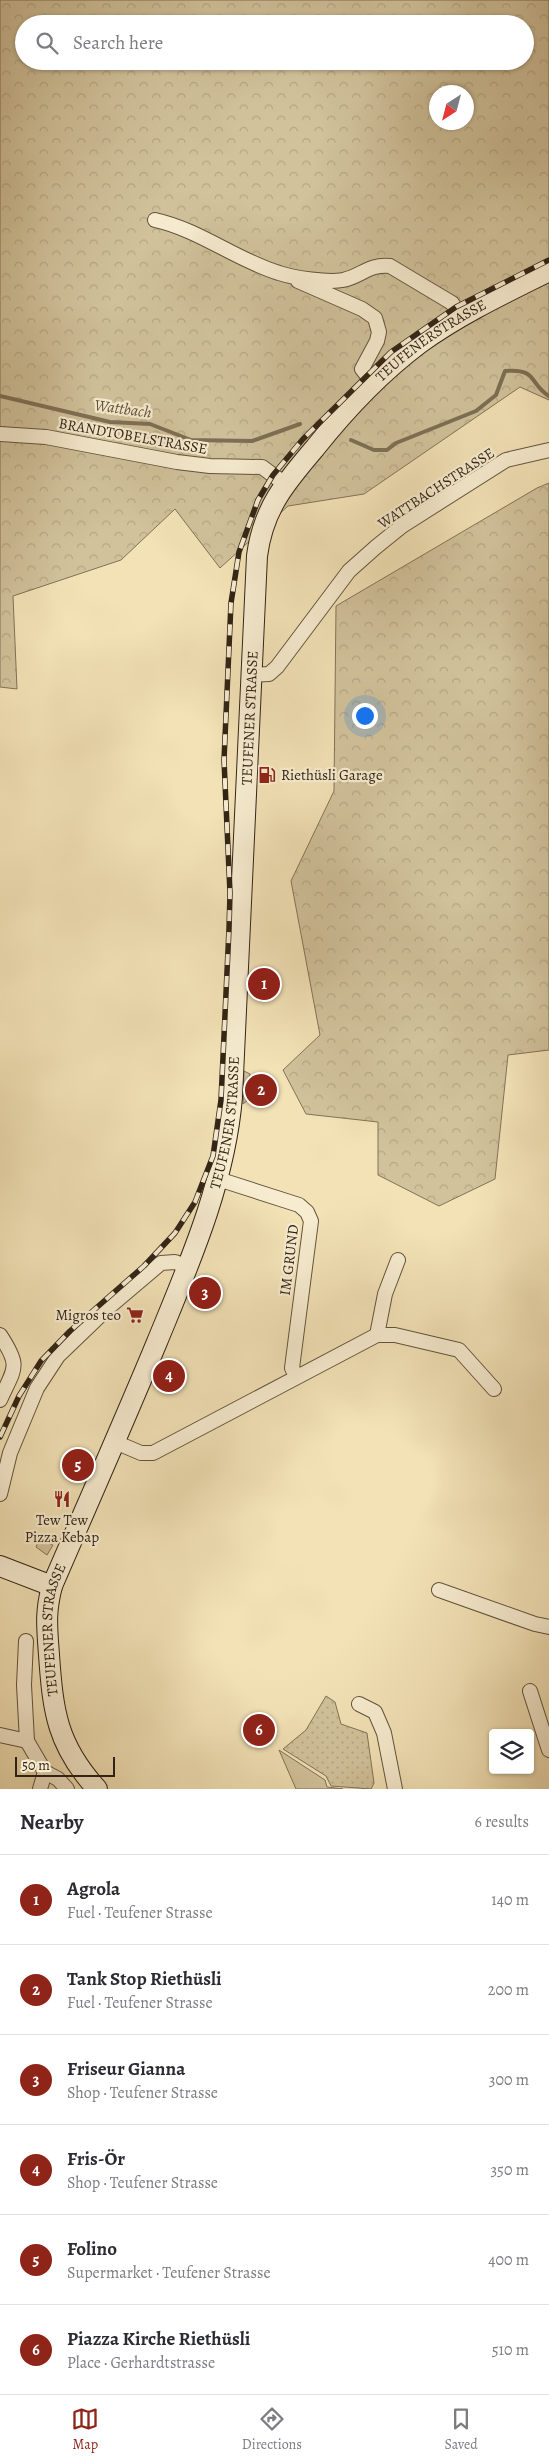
<!DOCTYPE html>
<html lang="en">
<head>
<meta charset="utf-8">
<style>
  :root { --surface:#fff; --page:#f7f7f7; --text:#2b2b33; --muted:#7c7c81; --line:#e1e1e2; --accent:#8f2418 }
  body { margin:0; font-family:Alegreya,serif; background:var(--page); color:var(--text) }
  .controls { position:absolute; right:15px; bottom:15px; display:grid; overflow:hidden; border-radius:5px; box-shadow:0 1px 4px #0004 }
  .controls button { width:45px; height:45px; display:grid; place-items:center; padding:0; border:0; border-bottom:1px solid var(--line); background:var(--surface); color:var(--text); font:25px sans-serif }
  .compass { position:absolute; left:429px; top:85px; width:45px; height:45px; border-radius:50%; background:var(--surface); box-shadow:0 1px 4px #0004; rotate:216deg }
  .scale { position:absolute; left:15px; bottom:12px; width:100px; box-sizing:border-box; padding-left:5px; border:2px solid #322415; border-top:0; font-size:14px; line-height:18px; white-space:nowrap; color:#322415; -webkit-text-stroke:4px #f7ecd0; paint-order:stroke }
  .you { position:absolute; left:364px; top:715px; width:18px; height:18px; margin:-12px; border:4px solid #fff; border-radius:50%; background:#1a73e8; box-shadow:0 0 0 8px #1a73e833 }
  .badge { display:grid; place-items:center; width:32px; height:32px; border-radius:50%; background:var(--accent); color:#fff; font-size:16px; font-weight:700 }
  .pin { position:absolute; translate:-50% -50%; border:2px solid #fff; box-shadow:0 1px 5px #0006 }
  .list { margin:0; padding:0; list-style:none }
  h2 { display:flex; justify-content:space-between; align-items:center; height:65px; margin:0; padding:0 20px; font-size:21px }
  h2 small { font-size:16px; font-weight:400; color:var(--muted) }
  .list li { display:grid; grid-template-columns:32px 1fr auto; gap:15px; align-items:center; box-sizing:border-box; height:90px; padding:0 20px; border-top:1px solid var(--line) }
  .list b { display:block; font-size:19px; white-space:nowrap }
  .list p { margin:0; font-size:16px; white-space:nowrap; color:var(--muted) }
  .list em { font-size:16px; font-style:normal; color:var(--muted) }
  .icon { flex:none; width:28px; height:28px; fill:none; stroke:currentColor; stroke-width:2; stroke-linecap:round; stroke-linejoin:round }
  .map { position:relative; flex:none; width:549px; height:1789px; overflow:hidden }
  .search { position:absolute; background:var(--surface); box-shadow:0 1px 4px #0004; left:15px; right:15px; top:15px; height:55px; display:flex; align-items:center; gap:12px; box-sizing:border-box; padding:0 18px; border-radius:28px; color:var(--muted); font-size:19px }
  .sheet { height:605px; background:var(--surface) }
  nav { display:flex; justify-content:space-around; align-items:center; box-sizing:border-box; height:70px; border-top:1px solid var(--line); background:var(--surface); font-size:14px; color:var(--muted) }
  nav a { display:grid; justify-items:center; gap:2px }
  nav .on { color:var(--accent) }
  .map>svg:first-child { display:block }
</style>
</head>
<body>
<div class="map">
<svg width="549" height="1789" viewBox="0 0 549 1789">
  <defs>
    <pattern id="forest-crowns" width="20" height="18" patternUnits="userSpaceOnUse" patternTransform="scale(1.25)"><rect width="20" height="18" fill="#d1c29b"/><path d="M2 6a3 3 0 1 1 6 0M12 15a3 3 0 1 1 6 0" fill="none" stroke="#b4a785"/></pattern>
    <pattern id="park-dots" width="8" height="8" patternUnits="userSpaceOnUse" patternTransform="scale(1.25)"><rect width="8" height="8" fill="#d1c29b"/><path d="M2 2h.1M6 6h.1" fill="none" stroke="#b4a785" stroke-width="1.8" stroke-linecap="round"/></pattern>
  </defs>
  <rect width="100%" height="100%" fill="#f2e2b6"/>
  <filter id="stains"><feTurbulence type="fractalNoise" baseFrequency=".004" numOctaves="4"/><feColorMatrix values="0 0 0 0 .2 0 0 0 0 .09 0 0 0 0 .02 0 0 0 .5 -.17"/></filter>
  <radialGradient id="worn" r=".72"><stop offset=".6" stop-color="#630" stop-opacity="0"/><stop offset="1" stop-color="#630" stop-opacity=".3"/></radialGradient>
  <!-- grass -->
  <g fill="#d1c29b" stroke="#827358">
    <path d="M244,1071L250,1074L248,1100L243,1104Z"/>
    <path d="M39,1539L53,1545L47,1555L36,1547Z"/>
    <path d="M279,1750L325,1780L327,1787L343,1789H296Z"/>
  </g>
  <!-- forest -->
  <g fill="url(#forest-crowns)" stroke="#827358" fill-rule="evenodd">
    <path d="M0,0H549V400L520,387L364,494L288,506L220,568L175,509L121,560L13,596L17,689L0,687ZM24,24H525V61H24ZM436,92H466V122H436Z"/>
    <path d="M549,483V1050L508,1055L495,1179L439,1206L378,1175V1122L306,1114L283,1070L320,1035L291,881L334,791L336,606L537,488Z"/>
  </g>
  <!-- park -->
  <path fill="url(#park-dots)" stroke="#827358" d="M326,1696L335,1702L341,1724L367,1733L374,1783L371,1789L331,1786L326,1776L283,1749L306,1730Z"/>
  <g fill="none" stroke-linecap="round" stroke-linejoin="round">
    <!-- stream -->
    <g stroke="#7e6f55" stroke-width="4">
      <path d="M0,396L110,422L150,424L191,440L252,441L300,424"/>
      <path d="M351,440L374,450H387L396,443L476,411L496,395L505,371C538,368 529,384 549,396"/>
    </g>
    <!-- street casing -->
    <g stroke="#62543d" stroke-width="16">
      <g id="street">
        <path d="M155,220C200,230 236,260 279,273C294,278 328,283 343,280C362,276 368,264 390,266L452,303L461,317"/>
        <path d="M298,281L362,309L375,318L379,332L377,341L362,369L373,383"/>
        <path d="M0,434L46,437L177,462L210,466L262,467L285,484"/>
        <path d="M251,675L269,674L277,667L349,571L376,547L402,526L506,460L549,450"/>
        <path d="M218,1179L299,1205L307,1212L311,1221L292,1368L296,1376"/>
        <path d="M0,1335C21,1367 15,1367 0,1400"/>
        <path d="M377,1335L385,1294L398,1260"/>
        <path d="M115,1442L141,1453H153L377,1335H395L459,1350L494,1389"/>
        <path d="M0,1494L10,1453L37,1388L58,1356L108,1308L161,1263L175,1262L188,1267"/>
        <path d="M439,1590L535,1624L549,1627"/>
        <path d="M26,1641L24,1685L27,1741L45,1772"/>
        <path d="M530,1691L549,1750"/>
        <path d="M359,1704L375,1712L384,1733L395,1789"/>
        <path d="M0,1735L27,1741"/>
        <path d="M45,1772L58,1779L67,1789"/>
        <path d="M40,1789L45,1772"/>
      </g>
    </g>
    <!-- secondary casing -->
    <g stroke="#322415" stroke-width="22">
      <g id="secondary">
        <path d="M0,1566L52,1586"/>
        <path id="s1" d="M97,1789C57,1745 53,1712 49,1655C47,1627 45,1613 52,1586C87,1505 123,1424 157,1342C189,1264 225,1183 232,1097L257,556C263,509 285,483 315,448C346,409 380,373 420,343C460,314 505,293 549,271"/>
      </g>
    </g>
    <!-- street -->
    <use href="#street" stroke="#f7ecd0" stroke-width="14"/>
    <!-- secondary -->
    <use href="#secondary" stroke="#f7ecd0" stroke-width="20"/>
    <!-- rail casing -->
    <g stroke="#322415" stroke-width="5.5">
      <path id="rail" d="M0,1437L19,1396L41,1361L70,1331L144,1266L175,1233L195,1202L213,1156L221,1100L229,929L230,893L224,760L231,603L239,552L258,500L273,475L303,439L391,352L456,307L549,260"/>
    </g>
    <!-- rail -->
    <use href="#rail" stroke="#f7ecd0" stroke-width="4" stroke-dasharray="11" stroke-linecap="butt"/>
  </g>
  <!-- icons -->
  <defs>
    <g id="fuel-bare" transform="scale(1.35)"><path d="M-5.5-6h7V0h2V4h1.3V-2.5L3-4.5l.8-.8L6-3V5H2.5V1h-1V6h-7ZM-4.2-4.7v3.2H.2V-4.7Z" fill="#8f2418" stroke="#f7ecd0" stroke-width="2.5" paint-order="stroke"/></g>
    <g id="supermarket-bare" transform="scale(1.35)"><path d="M-6-5.5h2.5l.6 2H6L4.5 2H-2.5L-4.4-4H-6ZM-1.5 3.2a1.3 1.3 0 1 0 .1 0ZM3 3.2a1.3 1.3 0 1 0 .1 0Z" fill="#8f2418" stroke="#f7ecd0" stroke-width="2.5" paint-order="stroke"/></g>
    <g id="restaurant-bare" transform="scale(1.35)"><path d="M-5-6h1v4h1v-4h1v4h1v-4h1v5L-1.5 .5V6h-2V.5L-5-1ZM5-6V6H3V1.5H1.5Q1.5-4 5-6Z" fill="#8f2418" stroke="#f7ecd0" stroke-width="2.5" paint-order="stroke"/></g>
  </defs>
  <g fill-rule="evenodd">
    <use href="#fuel-bare" x="267" y="775"/>
    <use href="#supermarket-bare" x="135" y="1315"/>
    <use href="#restaurant-bare" x="62" y="1499"/>
  </g>
  <g text-anchor="middle" dominant-baseline="central" stroke-width="4.5" stroke-linejoin="round" paint-order="stroke">
    <!-- street labels -->
    <g font-size="15" fill="#322415" stroke="#f7ecd0">
      <text stroke="none"><textPath href="#s1" startOffset="1564">TEUFENERSTRASSE</textPath></text>
      <text transform="translate(133 436) rotate(10)">BRANDTOBELSTRASSE</text>
      <text transform="translate(436 488) rotate(-33)">WATTBACHSTRASSE</text>
      <text stroke="none"><textPath href="#s1" startOffset="1118">TEUFENER STRASSE</textPath></text>
      <text stroke="none"><textPath href="#s1" startOffset="712">TEUFENER STRASSE</textPath></text>
      <text transform="translate(289 1260) rotate(-83)">IM GRUND</text>
      <text stroke="none"><textPath href="#s1" startOffset="172">TEUFENER STRASSE</textPath></text>
    </g>
    <!-- poi labels -->
    <g font-size="15" fill="#322415" stroke="#f7ecd0" text-anchor="start">
      <text x="281" y="775">Riethüsli Garage</text>
      <text x="121" y="1315" text-anchor="end">Migros teo</text>
      <text x="62" y="1520" text-anchor="middle">Tew Tew<tspan x="62" dy="17">Pizza Kebap</tspan></text>
    </g>
    <!-- water labels -->
    <g font-size="16" font-style="italic" fill="#5e503a" stroke="#f7ecd0">
      <text transform="translate(123 409) rotate(8)">Wattbach</text>
    </g>
  </g>
  <rect width="100%" height="100%" filter="url(#stains)"/>
  <rect width="100%" height="100%" fill="url(#worn)"/>
</svg>
<div class="controls">
<button><svg class="icon" aria-label="layers" viewBox="0 0 24 24"><path d="M12 4l9 5-9 5-9-5zM3 14l9 5 9-5"/></svg></button>
</div>
<svg class="compass" viewBox="-18 -18 36 36"><path d="M0-13l5 13h-10z" fill="#e53935"/><path d="M0 13l5-13h-10z" fill="#7c7c81"/></svg>
<div class="scale">50 m</div>
<div class="you"></div>
<div class="pin badge" style="left:264px;top:984px">1</div>
<div class="pin badge" style="left:261px;top:1090px">2</div>
<div class="pin badge" style="left:205px;top:1293px">3</div>
<div class="pin badge" style="left:169px;top:1376px">4</div>
<div class="pin badge" style="left:78px;top:1465px">5</div>
<div class="pin badge" style="left:259px;top:1730px">6</div>
<div class="search"><svg class="icon" aria-label="search" viewBox="0 0 24 24"><circle cx="10" cy="10" r="6"/><path d="M15 15l6 6"/></svg>Search here</div>
</div>
<section class="sheet">
<h2>Nearby<small>6 results</small></h2>
<ul class="list">
<li><span class="badge">1</span><div><b>Agrola</b><p>Fuel · Teufener Strasse</p></div><em>140 m</em></li>
<li><span class="badge">2</span><div><b>Tank Stop Riethüsli</b><p>Fuel · Teufener Strasse</p></div><em>200 m</em></li>
<li><span class="badge">3</span><div><b>Friseur Gianna</b><p>Shop · Teufener Strasse</p></div><em>300 m</em></li>
<li><span class="badge">4</span><div><b>Fris-Ör</b><p>Shop · Teufener Strasse</p></div><em>350 m</em></li>
<li><span class="badge">5</span><div><b>Folino</b><p>Supermarket · Teufener Strasse</p></div><em>400 m</em></li>
<li><span class="badge">6</span><div><b>Piazza Kirche Riethüsli</b><p>Place · Gerhardtstrasse</p></div><em>510 m</em></li>
</ul>
</section>
<nav>
<a class="on"><svg class="icon" aria-label="map" viewBox="0 0 24 24"><path d="M3 6l6-2 6 2 6-2v14l-6 2-6-2-6 2zM9 4v14M15 6v14"/></svg>Map</a>
<a><svg class="icon" aria-label="directions" viewBox="0 0 24 24"><path d="M12 3l9 9-9 9-9-9zM9 14v-3h6M13 9l2 2-2 2"/></svg>Directions</a>
<a><svg class="icon" aria-label="saved" viewBox="0 0 24 24"><path d="M7 4h10v16l-5-4-5 4z"/></svg>Saved</a>
</nav>
</body>
</html>
